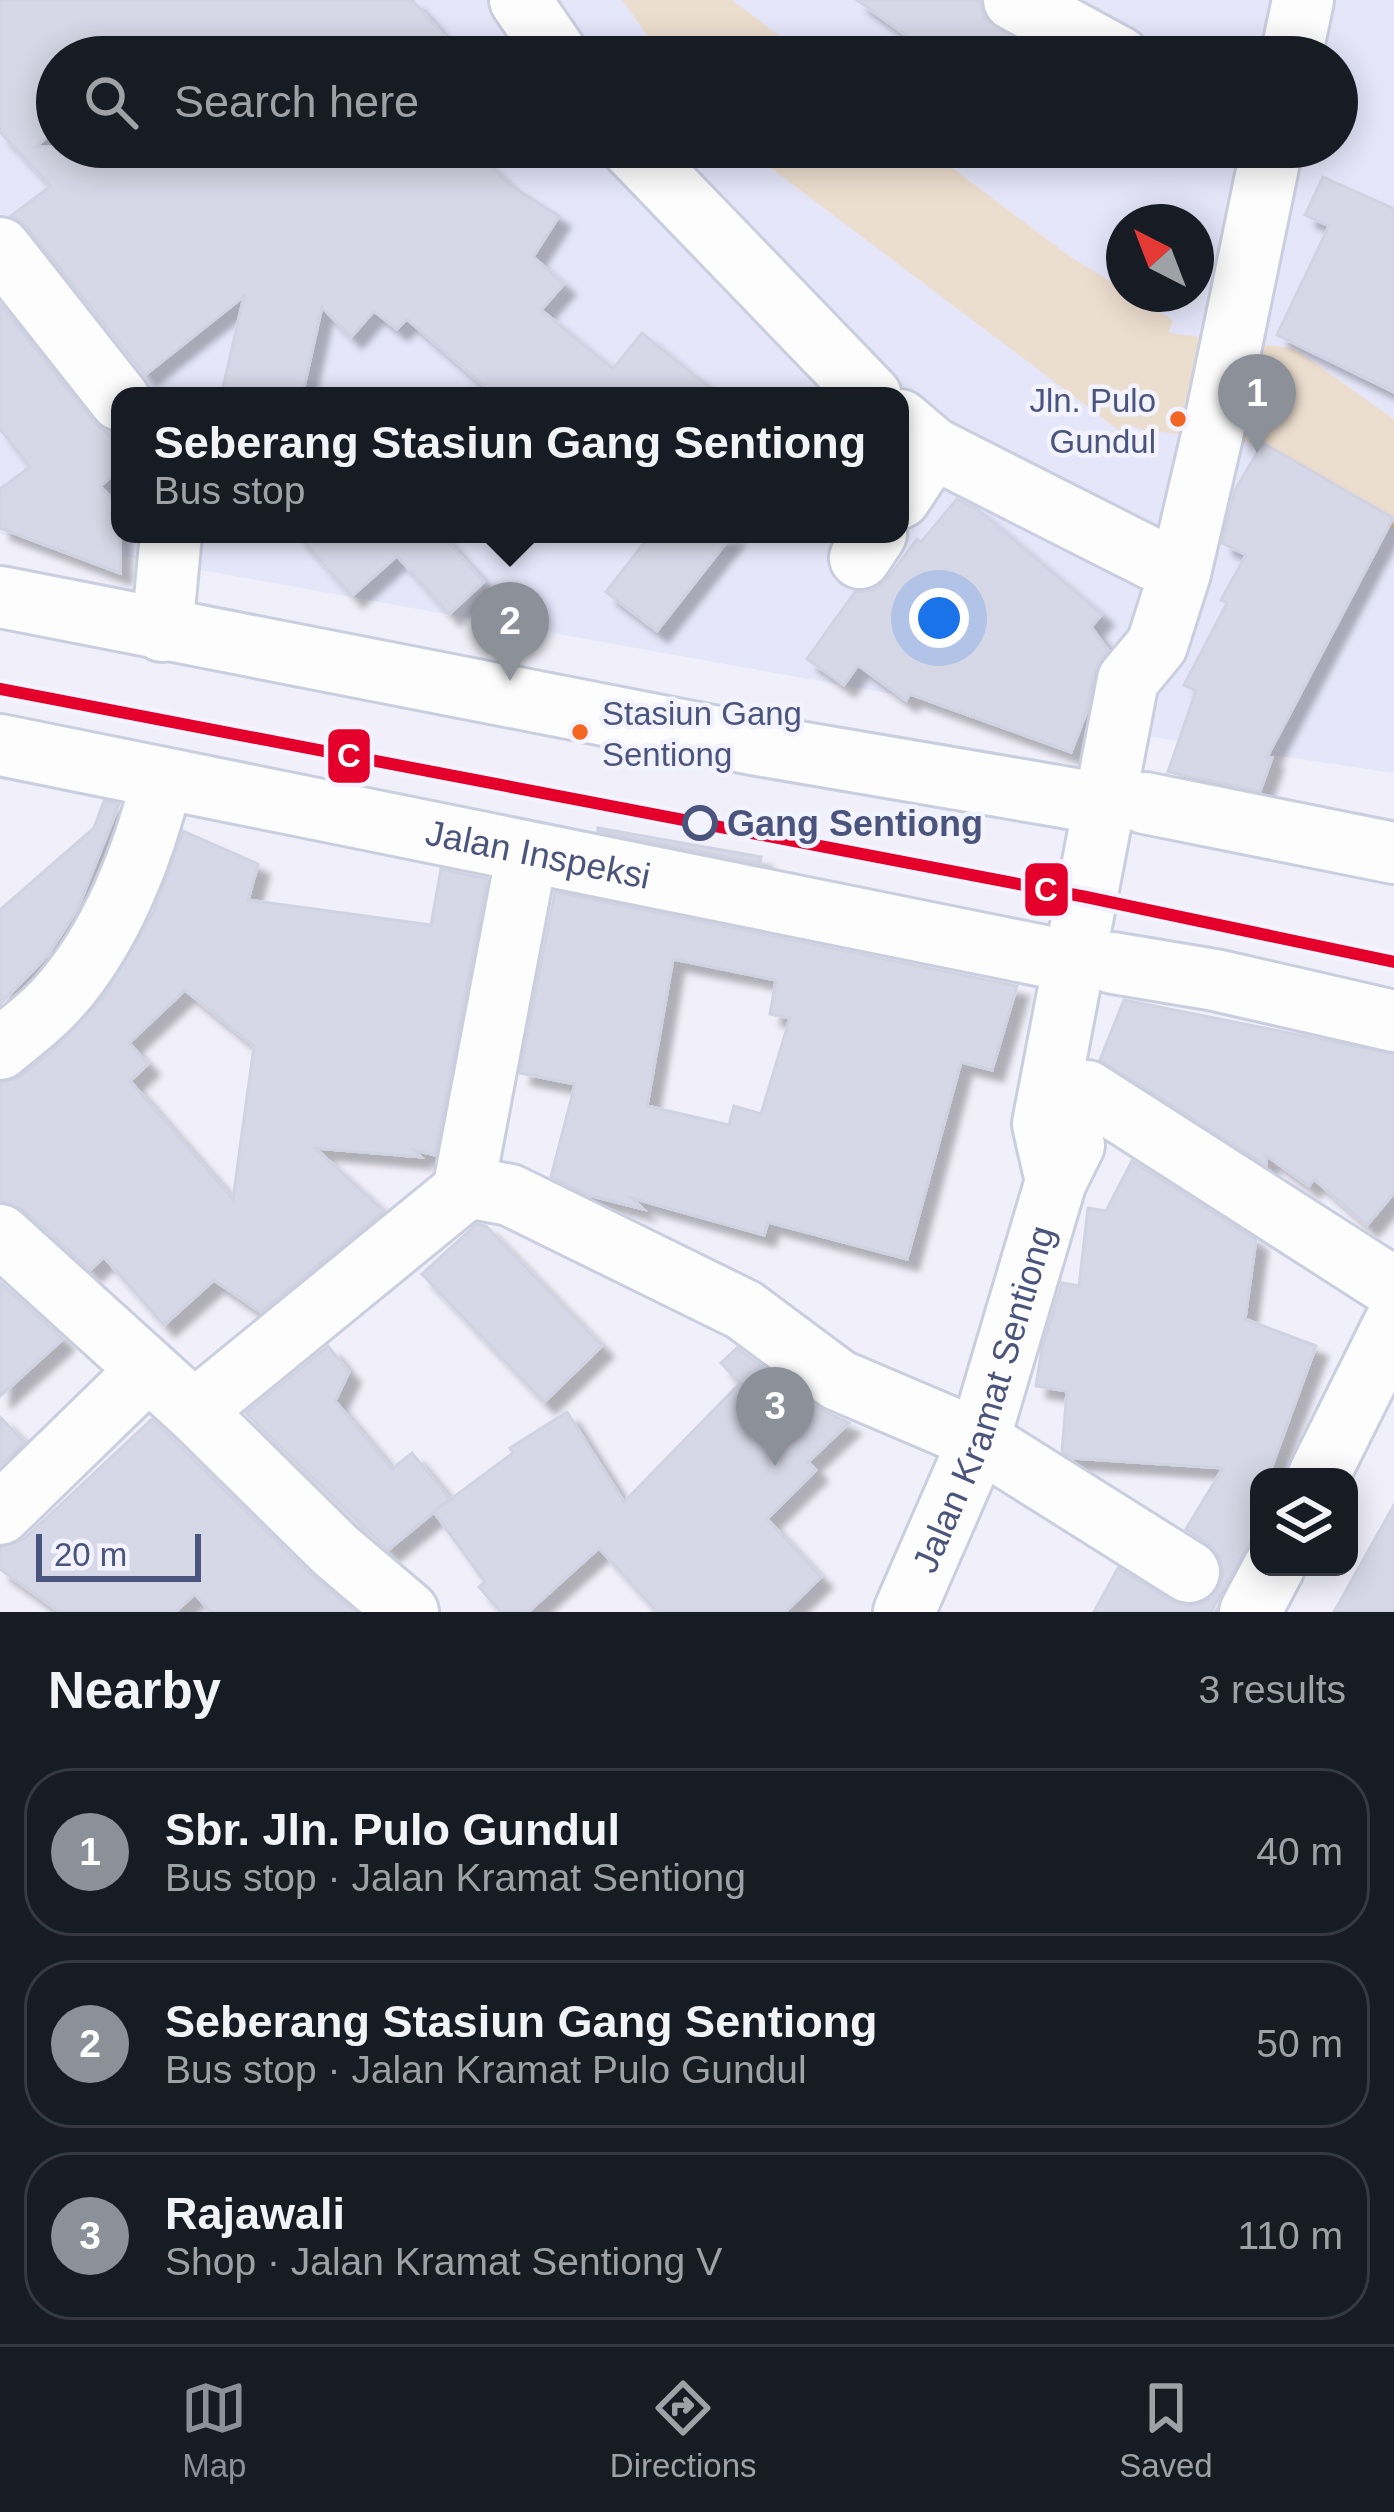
<!DOCTYPE html>
<html lang="en">
<head>
<meta charset="utf-8">
<style>
  :root { --surface:#171b24; --page:#242831; --text:#f1f3f6; --muted:#9ea1a6; --line:#363941; --accent:#8c9099 }
  body { margin:0; font-family:Helvetica,sans-serif; background:var(--page); color:var(--text) }
  .controls { position:absolute; right:36px; bottom:36px; display:grid; overflow:hidden; border-radius:24px; box-shadow:0 6px 30px #0003 }
  .controls button { width:108px; height:108px; display:grid; place-items:center; padding:0; border:0; border-bottom:3px solid var(--line); background:var(--surface); color:var(--text); font:60px sans-serif }
  .compass { position:absolute; left:1106px; top:204px; width:108px; height:108px; border-radius:50%; background:var(--surface); box-shadow:0 6px 30px #0003; rotate:318deg }
  .scale { position:absolute; left:36px; bottom:30px; width:165px; box-sizing:border-box; padding-left:12px; border:6px solid #4a547d; border-top:0; font-size:33px; line-height:42px; white-space:nowrap; color:#4a547d; -webkit-text-stroke:9px #f3f3ff; paint-order:stroke }
  .you { position:absolute; left:939px; top:618px; width:42px; height:42px; margin:-30px; border:9px solid #fff; border-radius:50%; background:#1a73e8; box-shadow:0 0 0 18px #1a73e833 }
  .badge { display:grid; place-items:center; width:78px; height:78px; border-radius:50%; background:var(--accent); color:#fff; font-size:39px; font-weight:700 }
  .pin { position:absolute; translate:-50% -99px; filter:drop-shadow(0 3px 6px #0008) }
  .pin::after { content:''; position:absolute; top:63px; width:42px; height:36px; background:inherit; clip-path:polygon(0 0,100% 0,50% 100%) }
  .popup { position:absolute; left:111px; top:387px; width:798px; height:156px; box-sizing:border-box; display:grid; place-content:center; border-radius:24px; background:var(--surface); filter:drop-shadow(0 3px 9px #0005); font-size:39px; white-space:nowrap; color:var(--muted) }
  .popup b { font-size:45px; color:var(--text) }
  .popup::after { content:''; position:absolute; left:50%; top:100%; margin-left:-24px; border:24px solid transparent; border-top-color:var(--surface) }
  .list { margin:0; padding:0; list-style:none }
  h2 { display:flex; justify-content:space-between; align-items:center; height:156px; margin:0; padding:0 48px; font-size:51px }
  h2 small { font-size:39px; font-weight:400; color:var(--muted) }
  .list li { display:grid; grid-template-columns:78px 1fr auto; gap:36px; align-items:center; box-sizing:border-box; height:168px; margin:0 24px 24px; padding:0 24px; border:3px solid var(--line); border-radius:48px }
  .list b { display:block; font-size:45px; white-space:nowrap }
  .list p { margin:0; font-size:39px; white-space:nowrap; color:var(--muted) }
  .list em { font-size:39px; font-style:normal; color:var(--muted) }
  .icon { flex:none; width:66px; height:66px; fill:none; stroke:currentColor; stroke-width:2; stroke-linecap:round; stroke-linejoin:round }
  .map { position:relative; flex:none; width:1394px; height:1612px; overflow:hidden }
  .search { position:absolute; background:var(--surface); box-shadow:0 6px 30px #0003; left:36px; right:36px; top:36px; height:132px; display:flex; align-items:center; gap:30px; box-sizing:border-box; padding:0 42px; border-radius:66px; color:var(--muted); font-size:45px }
  .sheet { height:732px; background:var(--surface) }
  nav { display:flex; justify-content:space-around; align-items:center; box-sizing:border-box; height:168px; border-top:3px solid var(--line); background:var(--surface); font-size:33px; color:var(--muted) }
  nav a { display:grid; justify-items:center; gap:6px }
  nav .on { color:var(--accent) }
  .map>svg:first-child { display:block }
</style>
</head>
<body>
<div class="map">
<svg width="1394" height="1612" viewBox="0 0 1394 1612">
  <defs>
    <filter id="shadow"><feDropShadow dx="11" dy="11" stdDeviation="3" flood-color="#0004"/></filter>
  </defs>
  <rect width="100%" height="100%" fill="#f0effa"/>
  <!-- residential -->
  <path fill="#e6e6fb" fill-rule="evenodd" d="M0,0H1394V773L1026,718L0,534ZM57,57H1337V147H57ZM1124,222H1196V294H1124ZM120,396H900V534H120Z"/>
  <!-- water -->
  <g fill="#ecdecf">
    <path d="M622,0H732L807,57H663Z"/>
    <path d="M743,147H924L1048,243L1124,290V294H1131L1173,320L1129,438Z"/>
  </g>
  <g fill="none" stroke-linecap="round" stroke-linejoin="round">
    <!-- river -->
    <path stroke="#ecdecf" stroke-width="99" d="M842,147L1153,381L1276,396L1394,480"/>
  </g>
  <!-- building -->
  <g fill="#d7d8e7" stroke="#d1d3e3" stroke-width="3" fill-rule="evenodd" filter="url(#shadow)">
    <path d="M0,0H412L463,57H57V128L35,147H469L510,185L559,216L533,257L564,284L541,310L613,369L642,333L720,396H496L407,319L397,329L374,311L351,337L322,307L302,396H221L244,296L145,375L27,227L11,216L51,186L0,132Z"/>
    <path d="M857,0H980L985,19L1019,42L1009,57H936Z"/>
    <path d="M1323,177L1394,209V392L1277,335L1329,226L1305,215Z"/>
    <path d="M0,304L93,421L120,445V469L100,486L120,507V573L0,528V489L30,467L0,429Z"/>
    <path d="M1263,443L1393,518L1267,757L1272,758L1260,791L1168,772L1196,691L1184,685L1227,603L1221,600L1246,555L1222,543L1235,490Z"/>
    <path d="M957,499L977,509L1102,614L1091,627L1108,650L1094,672L1087,711L1071,752L910,694L906,700L858,665L844,685L807,659L855,592L874,590L888,578L917,539L921,542Z"/>
    <path d="M297,534H441L484,582L449,614L397,556L352,596Z"/>
    <path d="M651,534H733L657,631L606,592Z"/>
    <path d="M104,801L119,804L78,908L48,955L0,1004V910L94,828Z"/>
    <path d="M598,828L761,857L760,864L598,831Z"/>
    <path d="M183,831L258,864L248,900L431,925L441,869L487,879L435,1155L414,1150L421,1157L315,1148L384,1211L261,1312L214,1280L164,1325L104,1257L90,1270L23,1209L0,1201V1083L21,1076L51,1052L104,996L154,911ZM185,990L254,1046L233,1199L130,1081L148,1064L129,1043Z"/>
    <path d="M555,892L1017,986L992,1070L961,1062L907,1259L768,1222L764,1235L632,1198L643,1209L588,1195L551,1177L575,1084L520,1073ZM673,959L776,980L770,1014L790,1018L761,1114L734,1106L729,1125L647,1106Z"/>
    <path d="M1124,1000L1394,1054V1193L1367,1225L1314,1179L1309,1186L1267,1156L1266,1165L1100,1060Z"/>
    <path d="M1132,1161L1256,1240L1245,1319L1316,1346L1268,1477H1259V1527L1211,1612H1094L1118,1568L1171,1601L1187,1606L1204,1603L1217,1591L1223,1574L1220,1557L1207,1543L1186,1529L1223,1468L1072,1458L1062,1452L1067,1391L1036,1386L1042,1348L1062,1283L1079,1286L1088,1208L1106,1211Z"/>
    <path d="M477,1224L486,1226L602,1346L544,1402L422,1274Z"/>
    <path d="M0,1282L63,1339L0,1396Z"/>
    <path d="M328,1346L349,1372L335,1401L392,1469L412,1453L450,1499L435,1511L513,1453L510,1448L567,1412L624,1502L740,1383L721,1363L737,1348L817,1408L849,1423L808,1462L816,1470L767,1519L821,1577L785,1612H657L599,1548L528,1612H501L479,1587L485,1582L434,1512L388,1550L246,1413Z"/>
    <path d="M0,1417L24,1442L0,1466Z"/>
    <path d="M152,1419L311,1575L355,1612H211L195,1594L175,1612H60L0,1569V1547L24,1539Z"/>
    <path d="M1394,1505V1612H1334Z"/>
  </g>
  <g fill="none" stroke-linecap="round" stroke-linejoin="round">
    <!-- minor casing -->
    <g stroke="#cbcede" stroke-width="66">
      <g id="minor">
        <path d="M520,0L559,57"/>
        <path d="M1014,0L1119,57"/>
        <path d="M1291,57L1303,0"/>
        <path d="M631,147L871,396"/>
        <path d="M0,248L120,400"/>
        <path d="M900,420L933,448L1180,573"/>
        <path d="M900,498L933,448"/>
        <path d="M860,558L876,534"/>
        <path d="M0,597L758,745L1104,804"/>
        <path d="M162,631L171,534"/>
        <path id="s1" d="M0,745L1073,962"/>
        <path d="M1145,803L1394,853"/>
        <path d="M1113,963L1215,980L1394,1021"/>
        <path d="M0,1049C19,1033 40,1018 57,999C110,941 144,855 162,779"/>
        <path d="M1087,1091L1394,1288"/>
        <path d="M1056,1181L1043,1124L1128,680L1157,645L1180,573L1215,423L1272,147"/>
        <path d="M463,1191L527,853"/>
        <path d="M0,1235L194,1411L335,1550L408,1612"/>
        <path d="M194,1411L463,1191L478,1189L510,1195L744,1310L838,1380L979,1440L1189,1572"/>
        <path d="M1318,1477L1394,1324"/>
        <path d="M0,1514L148,1370"/>
        <path id="s2" d="M904,1612L979,1440L1056,1181L1074,1145"/>
        <path d="M1250,1612L1274,1567"/>
      </g>
    </g>
    <!-- minor -->
    <use href="#minor" stroke="#fdfdfe" stroke-width="60"/>
    <!-- rail-1 casing -->
    <g stroke="#f3f3ff" stroke-width="21">
      <path id="rail-1" d="M0,689L1086,897L1394,962"/>
    </g>
    <!-- rail-1 -->
    <use href="#rail-1" stroke="#e4002b" stroke-width="12"/>
  </g>
  <!-- markers -->
  <g fill="#f26522" stroke="#f3f3ff" stroke-width="4.5">
    <circle cx="1178" cy="419" r="10"/>
    <circle cx="580" cy="732" r="10"/>
  </g>
  <circle fill="#f3f3ff" stroke="#4a547d" stroke-width="6" cx="700" cy="823" r="15"/>
  <g text-anchor="middle" dominant-baseline="central" stroke-width="9" stroke-linejoin="round" paint-order="stroke">
    <!-- bus labels -->
    <g font-size="33" fill="#4a547d" stroke="#f3f3ff" text-anchor="end">
      <text x="1156" y="400">Jln. Pulo<tspan x="1156" dy="41">Gundul</tspan></text>
      <text x="602" y="713" text-anchor="start">Stasiun Gang<tspan x="602" dy="41">Sentiong</tspan></text>
    </g>
    <!-- stop labels -->
    <g font-size="36" font-weight="bold" fill="#4a547d" stroke="#f3f3ff" text-anchor="start">
      <text x="727" y="823">Gang Sentiong</text>
    </g>
    <!-- street labels -->
    <g font-size="36" fill="#4a547d" stroke="#f3f3ff">
      <text stroke="none"><textPath href="#s1" startOffset="549">Jalan Inspeksi</textPath></text>
      <text stroke="none"><textPath href="#s2" startOffset="228">Jalan Kramat Sentiong</textPath></text>
    </g>
  </g>
  <g stroke="#f3f3ff" stroke-width="4.5">
    <rect x="326" y="727" width="46" height="58" rx="12" fill="#e4002b"/>
    <rect x="1023" y="861" width="47" height="57" rx="12" fill="#e4002b"/>
  </g>
  <g font-size="33" text-anchor="middle" font-weight="bold" fill="#fff">
    <text x="349" y="767">C</text>
    <text x="1046" y="901">C</text>
  </g>
</svg>
<div class="controls">
<button><svg class="icon" aria-label="layers" viewBox="0 0 24 24"><path d="M12 4l9 5-9 5-9-5zM3 14l9 5 9-5"/></svg></button>
</div>
<svg class="compass" viewBox="-18 -18 36 36"><path d="M0-13l5 13h-10z" fill="#e53935"/><path d="M0 13l5-13h-10z" fill="#9ea1a6"/></svg>
<div class="scale">20 m</div>
<div class="you"></div>
<div class="pin badge" style="left:1257px;top:453px">1</div>
<div class="pin badge" style="left:510px;top:681px">2</div>
<div class="popup"><b>Seberang Stasiun Gang Sentiong</b>Bus stop</div>
<div class="pin badge" style="left:775px;top:1466px">3</div>
<div class="search"><svg class="icon" aria-label="search" viewBox="0 0 24 24"><circle cx="10" cy="10" r="6"/><path d="M15 15l6 6"/></svg>Search here</div>
</div>
<section class="sheet">
<h2>Nearby<small>3 results</small></h2>
<ul class="list">
<li><span class="badge">1</span><div><b>Sbr. Jln. Pulo Gundul</b><p>Bus stop · Jalan Kramat Sentiong</p></div><em>40 m</em></li>
<li><span class="badge">2</span><div><b>Seberang Stasiun Gang Sentiong</b><p>Bus stop · Jalan Kramat Pulo Gundul</p></div><em>50 m</em></li>
<li><span class="badge">3</span><div><b>Rajawali</b><p>Shop · Jalan Kramat Sentiong V</p></div><em>110 m</em></li>
</ul>
</section>
<nav>
<a class="on"><svg class="icon" aria-label="map" viewBox="0 0 24 24"><path d="M3 6l6-2 6 2 6-2v14l-6 2-6-2-6 2zM9 4v14M15 6v14"/></svg>Map</a>
<a><svg class="icon" aria-label="directions" viewBox="0 0 24 24"><path d="M12 3l9 9-9 9-9-9zM9 14v-3h6M13 9l2 2-2 2"/></svg>Directions</a>
<a><svg class="icon" aria-label="saved" viewBox="0 0 24 24"><path d="M7 4h10v16l-5-4-5 4z"/></svg>Saved</a>
</nav>
</body>
</html>
